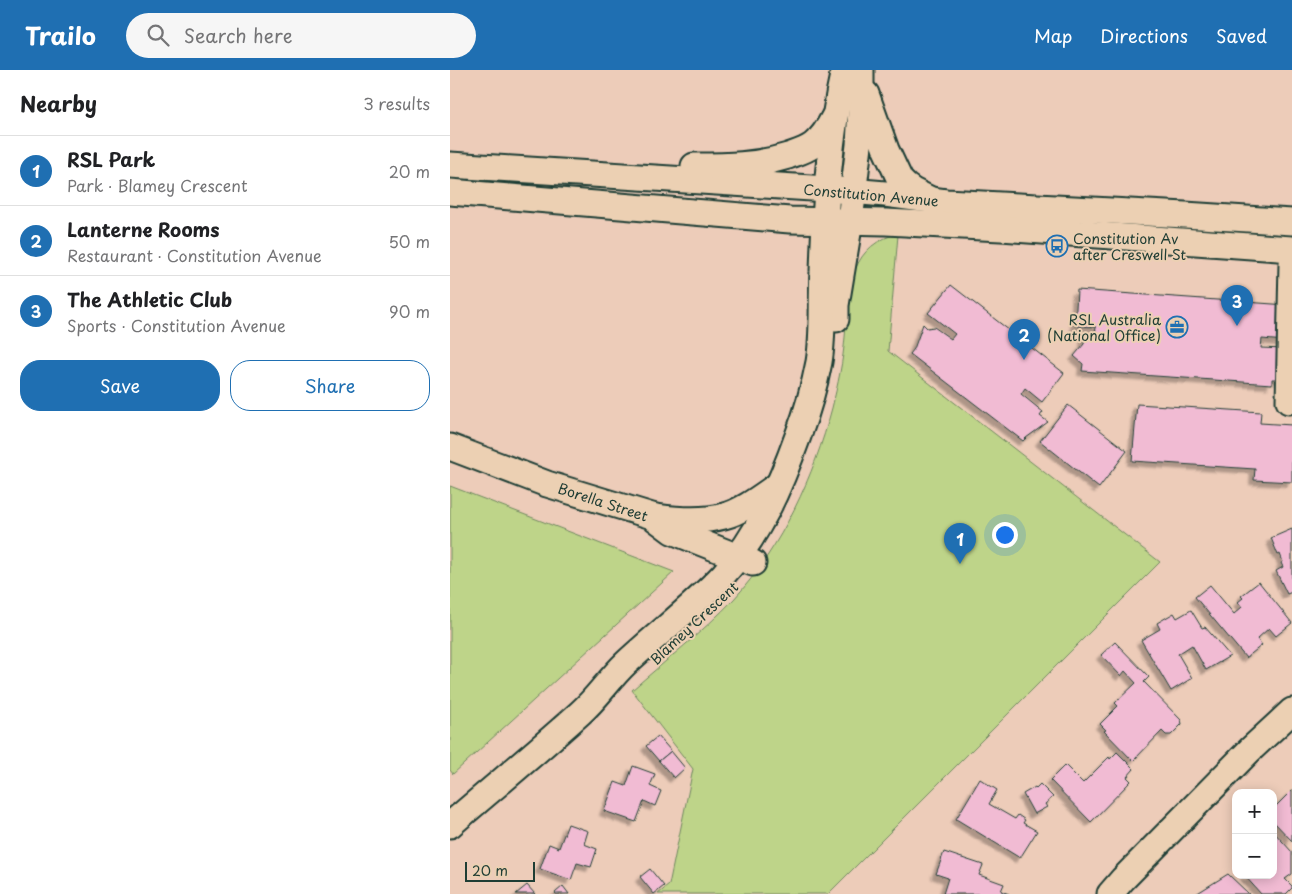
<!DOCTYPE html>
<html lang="en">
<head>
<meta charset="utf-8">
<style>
  :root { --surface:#fff; --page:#f6f6f6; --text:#202124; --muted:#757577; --line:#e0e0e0; --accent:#1f6fb2 }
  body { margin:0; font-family:"Playpen Sans",sans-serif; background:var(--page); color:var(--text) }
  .controls { position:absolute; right:15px; bottom:15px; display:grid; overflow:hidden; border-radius:10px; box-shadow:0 2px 12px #0003 }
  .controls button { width:45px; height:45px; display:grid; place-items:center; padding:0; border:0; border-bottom:1px solid var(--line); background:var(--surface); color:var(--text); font:25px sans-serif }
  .scale { position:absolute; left:15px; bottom:12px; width:70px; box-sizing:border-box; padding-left:5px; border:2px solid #1f3d34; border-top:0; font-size:14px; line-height:18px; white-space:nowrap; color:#1f3d34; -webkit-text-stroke:4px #ecd0b3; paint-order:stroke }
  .you { position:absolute; left:554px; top:464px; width:18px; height:18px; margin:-12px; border:4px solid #fff; border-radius:50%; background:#1a73e8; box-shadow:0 0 0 8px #1a73e833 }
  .badge { display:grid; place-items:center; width:32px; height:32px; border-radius:50%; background:var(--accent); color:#fff; font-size:16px; font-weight:700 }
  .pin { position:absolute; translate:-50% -41px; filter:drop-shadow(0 1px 2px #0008) }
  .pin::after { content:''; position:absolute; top:26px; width:18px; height:15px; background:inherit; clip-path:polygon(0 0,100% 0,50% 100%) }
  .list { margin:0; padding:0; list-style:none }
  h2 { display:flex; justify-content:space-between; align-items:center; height:65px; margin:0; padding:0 20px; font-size:21px }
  h2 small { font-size:16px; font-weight:400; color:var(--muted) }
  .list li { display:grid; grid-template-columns:32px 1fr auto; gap:15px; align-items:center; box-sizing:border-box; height:70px; padding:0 20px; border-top:1px solid var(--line) }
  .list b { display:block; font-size:19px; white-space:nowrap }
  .list p { margin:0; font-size:16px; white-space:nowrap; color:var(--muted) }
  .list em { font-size:16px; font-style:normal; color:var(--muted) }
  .actions { display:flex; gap:10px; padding:15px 20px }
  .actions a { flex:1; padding:11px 0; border:1px solid var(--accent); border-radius:20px; text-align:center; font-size:18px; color:var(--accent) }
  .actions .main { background:var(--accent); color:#fff }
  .icon { flex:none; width:28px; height:28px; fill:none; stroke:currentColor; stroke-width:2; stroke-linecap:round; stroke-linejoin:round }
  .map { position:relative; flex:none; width:842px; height:824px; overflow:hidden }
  header { display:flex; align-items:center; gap:30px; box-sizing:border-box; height:70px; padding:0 25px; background:var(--accent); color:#fff }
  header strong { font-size:24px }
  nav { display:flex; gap:28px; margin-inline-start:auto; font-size:18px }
  .search { width:350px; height:45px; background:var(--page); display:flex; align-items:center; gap:12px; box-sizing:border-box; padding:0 18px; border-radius:28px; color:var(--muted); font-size:19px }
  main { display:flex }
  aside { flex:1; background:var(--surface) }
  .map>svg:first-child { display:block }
</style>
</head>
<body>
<header>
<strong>Trailo</strong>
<div class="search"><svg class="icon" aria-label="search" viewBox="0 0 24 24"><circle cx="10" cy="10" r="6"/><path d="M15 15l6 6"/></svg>Search here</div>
<nav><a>Map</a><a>Directions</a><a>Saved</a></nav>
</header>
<main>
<aside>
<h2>Nearby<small>3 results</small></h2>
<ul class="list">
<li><span class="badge">1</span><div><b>RSL Park</b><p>Park · Blamey Crescent</p></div><em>20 m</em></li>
<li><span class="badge">2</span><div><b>Lanterne Rooms</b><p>Restaurant · Constitution Avenue</p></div><em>50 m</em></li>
<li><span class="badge">3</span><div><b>The Athletic Club</b><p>Sports · Constitution Avenue</p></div><em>90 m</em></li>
</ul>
<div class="actions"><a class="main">Save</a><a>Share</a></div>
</aside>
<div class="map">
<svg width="842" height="824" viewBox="0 0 842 824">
  <defs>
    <filter id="shadow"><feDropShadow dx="-4.5" dy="4.5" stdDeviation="1" flood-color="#0004"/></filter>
  </defs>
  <rect width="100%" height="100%" fill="#edccb9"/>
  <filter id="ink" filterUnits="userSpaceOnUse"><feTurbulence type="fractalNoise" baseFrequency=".02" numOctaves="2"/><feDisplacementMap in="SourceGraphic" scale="10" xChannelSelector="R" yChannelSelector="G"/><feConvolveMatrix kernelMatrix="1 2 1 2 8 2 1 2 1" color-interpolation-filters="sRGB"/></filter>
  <g filter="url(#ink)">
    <!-- green -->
    <g fill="#bed489" stroke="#6e885e">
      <path d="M443,165H448L438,281L710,492L378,824H208L219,815L243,699L182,620C216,590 253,562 284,529C332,476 364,406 382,338C388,314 393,291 395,267C399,226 396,180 443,165Z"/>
      <path d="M0,416L224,502L3,704L0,700Z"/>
    </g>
    <!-- building -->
    <g fill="#f1bbd3" stroke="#1f3d34" filter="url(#shadow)">
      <path d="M501,215L614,303L592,332L575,318L571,324L593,342L590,346L598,352L576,368L573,371L460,284L464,279L473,254L477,258L484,257L501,269L505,264L478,243Z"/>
      <path d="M627,220L837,235L835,271L812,269L811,278L834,279L832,309H822V314L632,301L633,294L624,286L634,274L635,265L645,266L646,257L625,256Z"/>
      <path d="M687,334L811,342L810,353L842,355V412L804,410L805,399L682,391Z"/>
      <path d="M618,335L677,381L649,418L590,371Z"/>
      <path d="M842,459V522L837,524L826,501L833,497L831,493L833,492L830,484L828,485L821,468Z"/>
      <path d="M809,512L842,553L826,566L819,558L807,569L812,575L796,588L745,527L760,515L784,544L792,537L788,532L793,528L791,526Z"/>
      <path d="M741,540L752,558L755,557L780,586L756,600L742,575L728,584L742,608L721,621L691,570L710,559L707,553L724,543L727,548Z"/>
      <path d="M665,572L699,607L694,612L731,650L732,654L721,665H716L712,661L683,691L654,661L656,660L650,654L668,636L665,633L686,613L675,601L671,606L651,585Z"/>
      <path d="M208,666L221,681L209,691L196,676Z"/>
      <path d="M221,681L235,698L224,708L209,691Z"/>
      <path d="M667,682L684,699L677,707L681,711L641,752L600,710L615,695L633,713L659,687L660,689Z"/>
      <path d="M183,696L205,704L200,716L211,721L205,736L194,731L186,752L154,741L165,712L176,716Z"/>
      <path d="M530,709L547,720L539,734L565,749L568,745L575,750L573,753L587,761L570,788L506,749Z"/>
      <path d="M590,714L603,727L595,734L597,737L584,744L573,724L585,717L586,718Z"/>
      <path d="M842,720V771L823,751V739Z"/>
      <path d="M118,754L138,761L134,774L147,779L141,797L127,793L121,810L90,799L99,774L109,778Z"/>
      <path d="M823,761L842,782V804L835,809L842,816V818L836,824H811L794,805H823Z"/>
      <path d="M494,782L533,795L529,805L554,814L551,821L559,824H493L498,808L486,804Z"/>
      <path d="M200,799L214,816L204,824L190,807Z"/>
      <path d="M778,804L799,824H746Z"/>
      <path d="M77,815L85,824H66Z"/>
      <path d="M113,816L119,824H106L105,823Z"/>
    </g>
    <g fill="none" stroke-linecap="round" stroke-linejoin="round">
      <!-- minor casing -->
      <g stroke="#1f3d34" stroke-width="29">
        <g id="minor">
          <path d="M416,24L436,80L450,110L456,116L463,121L477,128"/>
          <path d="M0,95L377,119L435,124L496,132L735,145L842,152"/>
          <path d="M244,96C277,96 306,96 338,86C346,83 355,81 363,75C372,68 379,57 384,47"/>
          <path d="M0,122L340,150L436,152L551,158L842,179"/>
          <path d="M386,249V235L400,151L409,75L411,39V0"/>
          <path d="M839,331L842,193"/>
          <path d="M0,377L97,414L202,446L222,461L303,493"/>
          <path d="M207,447C228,450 253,452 274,446C293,441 312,426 328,415"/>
          <path d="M0,755C43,718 88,681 130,643C147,628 160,608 176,593C208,563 243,537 273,505C309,465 330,416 348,366C357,342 364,318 369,292C374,263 371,232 373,202C375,135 379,66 394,0"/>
          <path d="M660,824L673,809L800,680L842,641"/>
        </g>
      </g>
      <!-- minor -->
      <use href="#minor" stroke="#ecd0b3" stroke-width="25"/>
    </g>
  </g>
  <!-- icons -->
  <defs>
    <g id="bus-ring" transform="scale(1.125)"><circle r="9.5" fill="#ecd0b3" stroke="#1f6fb2" stroke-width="1.5"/><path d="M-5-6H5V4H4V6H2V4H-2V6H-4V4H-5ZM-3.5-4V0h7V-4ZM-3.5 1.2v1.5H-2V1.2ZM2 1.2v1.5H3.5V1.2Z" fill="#1f6fb2"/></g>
    <g id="office-ring" transform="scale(1.125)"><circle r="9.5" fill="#ecd0b3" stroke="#1f6fb2" stroke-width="1.5"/><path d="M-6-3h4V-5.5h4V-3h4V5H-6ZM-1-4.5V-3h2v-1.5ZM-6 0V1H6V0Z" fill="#1f6fb2"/></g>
  </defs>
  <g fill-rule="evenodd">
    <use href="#bus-ring" x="607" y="176"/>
    <use href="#office-ring" x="727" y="257"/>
  </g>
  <g text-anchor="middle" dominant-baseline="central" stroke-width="4" stroke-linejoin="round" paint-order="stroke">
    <!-- street labels -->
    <g font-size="14" fill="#1f3d34" stroke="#ecd0b3">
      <text transform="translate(421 125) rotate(5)">Constitution Avenue</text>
      <text transform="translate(153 432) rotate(18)">Borella Street</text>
      <text transform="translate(244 553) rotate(-43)">Blamey Crescent</text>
    </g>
    <!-- poi labels -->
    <g font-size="14" fill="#1f3d34" stroke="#ecd0b3" text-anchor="start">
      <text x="623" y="168">Constitution Av<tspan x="623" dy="16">after Creswell St</tspan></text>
      <text x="711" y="249" text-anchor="end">RSL Australia<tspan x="711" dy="16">(National Office)</tspan></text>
    </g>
  </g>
</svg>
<div class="controls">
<button>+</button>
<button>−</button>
</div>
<div class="scale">20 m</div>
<div class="you"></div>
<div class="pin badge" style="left:510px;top:494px">1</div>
<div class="pin badge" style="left:574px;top:290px">2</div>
<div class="pin badge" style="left:787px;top:256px">3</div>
</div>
</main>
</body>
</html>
